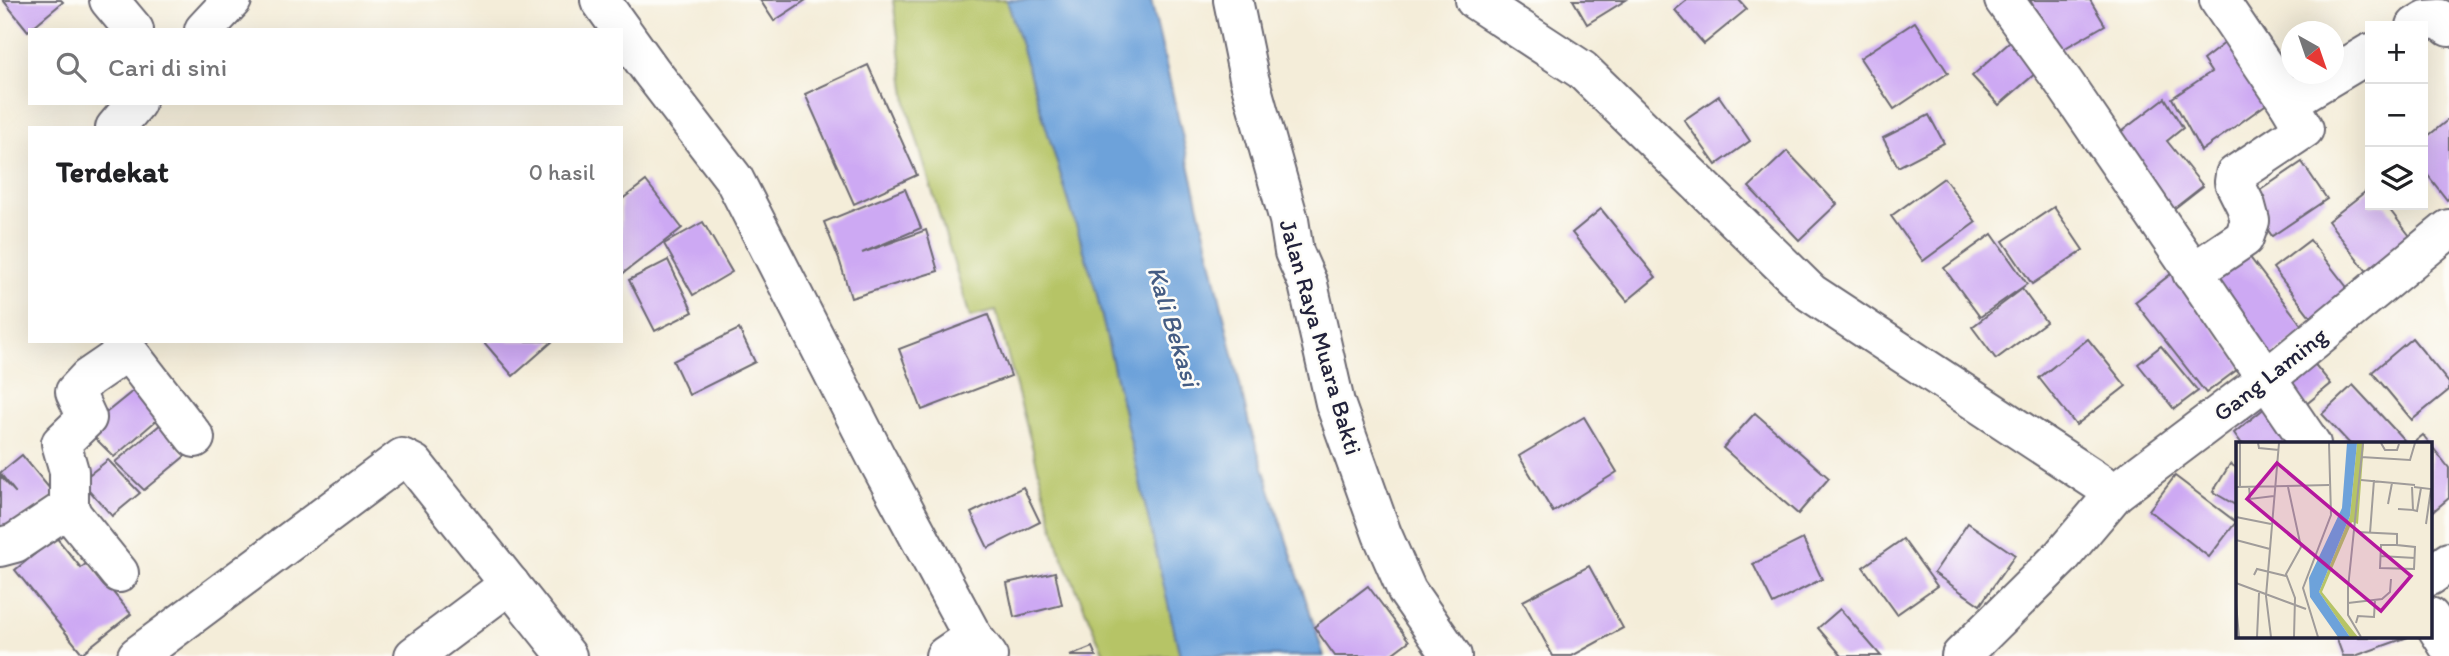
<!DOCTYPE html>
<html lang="id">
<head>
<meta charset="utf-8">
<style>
  :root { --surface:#fff; --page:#f2f2f2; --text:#202124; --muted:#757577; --line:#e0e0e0 }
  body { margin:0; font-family:Itim,sans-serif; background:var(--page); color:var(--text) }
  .controls { position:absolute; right:21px; top:21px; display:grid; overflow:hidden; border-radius:0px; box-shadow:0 7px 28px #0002 }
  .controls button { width:63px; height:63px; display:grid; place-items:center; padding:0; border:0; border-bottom:2px solid var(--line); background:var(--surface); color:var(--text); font:35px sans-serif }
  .compass { position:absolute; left:2281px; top:21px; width:63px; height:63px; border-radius:50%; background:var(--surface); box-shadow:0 7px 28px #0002; rotate:140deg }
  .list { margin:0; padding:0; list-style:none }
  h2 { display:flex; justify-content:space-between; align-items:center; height:91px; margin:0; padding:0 28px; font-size:30px }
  h2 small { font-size:23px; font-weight:400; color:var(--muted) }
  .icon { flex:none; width:38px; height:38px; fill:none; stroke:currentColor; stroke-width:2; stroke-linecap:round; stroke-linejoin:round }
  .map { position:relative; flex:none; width:2449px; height:656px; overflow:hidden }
  .search { position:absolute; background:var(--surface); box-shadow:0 7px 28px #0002; left:28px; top:28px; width:595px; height:77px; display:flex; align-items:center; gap:18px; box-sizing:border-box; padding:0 24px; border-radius:0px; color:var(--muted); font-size:26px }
  .panel { position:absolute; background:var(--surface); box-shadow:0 7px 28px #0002; left:28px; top:126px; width:595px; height:217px; border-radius:0px }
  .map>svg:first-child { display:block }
</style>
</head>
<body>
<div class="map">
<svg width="2449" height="656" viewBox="0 0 2449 656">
  <rect width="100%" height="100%" fill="#fdfcf7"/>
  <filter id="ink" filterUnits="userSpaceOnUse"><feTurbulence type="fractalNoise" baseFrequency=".0143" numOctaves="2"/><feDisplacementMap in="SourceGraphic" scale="14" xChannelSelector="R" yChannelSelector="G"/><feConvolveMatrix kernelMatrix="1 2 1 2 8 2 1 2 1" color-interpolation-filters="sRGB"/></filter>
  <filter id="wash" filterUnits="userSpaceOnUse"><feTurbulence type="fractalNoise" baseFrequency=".00686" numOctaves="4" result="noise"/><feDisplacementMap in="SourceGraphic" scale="28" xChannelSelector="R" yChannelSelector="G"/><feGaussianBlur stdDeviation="1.57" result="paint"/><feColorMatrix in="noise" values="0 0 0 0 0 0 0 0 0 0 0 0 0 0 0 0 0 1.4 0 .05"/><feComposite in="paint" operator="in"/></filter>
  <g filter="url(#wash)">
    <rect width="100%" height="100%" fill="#f4edd9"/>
    <!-- green -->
    <path fill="#b6c466" stroke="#6c7350" stroke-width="2" d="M893,0H1007L1095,287L1180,656H1105L1060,551L996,311L970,317L908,110Z"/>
    <!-- water -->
    <path fill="#6da2da" stroke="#48628a" stroke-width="2" d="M1007,0H1151L1249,424L1324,656H1180L1095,287Z"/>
    <g id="blocks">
      <!-- building -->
      <g fill="#cda9f3">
        <path d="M3,0H61L63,2L28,31Z"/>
        <path d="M760,0H806L774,21Z"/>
        <path d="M1573,0H1626L1587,24Z"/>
        <path d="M1687,0H1739L1747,9L1704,44L1675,10Z"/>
        <path d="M2030,0H2090L2105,25L2058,52Z"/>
        <path d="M1915,22L1948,73L1894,109L1860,58Z"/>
        <path d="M2239,32L2279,95L2201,151L2172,98L2211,72L2203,60Z"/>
        <path d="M2019,34L2045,65L1999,105L1972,76Z"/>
        <path d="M868,65L917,175L854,204L805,94Z"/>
        <path d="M1719,96L1750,141L1716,165L1684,120Z"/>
        <path d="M2165,98L2183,128L2167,141L2203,186L2171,211L2113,138Z"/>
        <path d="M1929,115L1944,143L1898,167L1883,138Z"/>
        <path d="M2449,119V198L2447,200L2423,169V140Z"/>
        <path d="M1787,151L1837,204L1799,240L1749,187Z"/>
        <path d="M2302,162L2327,199L2272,236L2247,199Z"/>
        <path d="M1944,178L1976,222L1923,261L1891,216Z"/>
        <path d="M646,181L682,228L621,275V200Z"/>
        <path d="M2370,188V205H2386L2416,244L2372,278L2328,221Z"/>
        <path d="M905,189L921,228L862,253L926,230L938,271L851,298L840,262L824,222Z"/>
        <path d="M2054,207L2083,250L2032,284L2003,241Z"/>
        <path d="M1601,209L1656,277L1627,301L1572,233Z"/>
        <path d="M703,222L732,272L693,295L664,244Z"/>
        <path d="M1992,234L2027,284L1980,317L1944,268Z"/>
        <path d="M2310,240L2353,295L2316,324L2273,268Z"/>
        <path d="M2239,243L2306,331L2265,361L2198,273Z"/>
        <path d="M668,260L693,312L655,331L629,280Z"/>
        <path d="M2171,274L2242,366L2206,393L2135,302Z"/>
        <path d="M2022,289L2046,322L1996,359L1972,327Z"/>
        <path d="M988,315L1011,376L922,410L899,349Z"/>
        <path d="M739,329L755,362L689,395L673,361Z"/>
        <path d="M2412,338L2449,383V390L2412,420L2372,372Z"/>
        <path d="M2088,339L2126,386L2076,425L2039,378Z"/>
        <path d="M483,341H553L513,376Z"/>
        <path d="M2161,346L2198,391L2174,409L2138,364Z"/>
        <path d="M2312,361L2331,384L2304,406L2285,382Z"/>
        <path d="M2353,385L2404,440L2399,444H2350L2322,414Z"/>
        <path d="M133,391L158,419L114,457L86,429Z"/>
        <path d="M2266,407L2296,444H2242L2234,433Z"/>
        <path d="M1755,413L1829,478L1798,514L1723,448Z"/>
        <path d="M1584,417L1617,472L1553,512L1519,456Z"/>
        <path d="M161,424L185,456L144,490L115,462Z"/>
        <path d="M2423,435L2449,468V498L2430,514V444H2412Z"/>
        <path d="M22,455L55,495L0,533V476L16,493L0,473Z"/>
        <path d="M108,460L140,493L112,516L81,481Z"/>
        <path d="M2230,464L2237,468V506L2213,492Z"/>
        <path d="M2175,476L2236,522L2209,557L2149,510Z"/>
        <path d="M1023,487L1040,522L988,548L971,513Z"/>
        <path d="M1968,523L2015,555L1980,605L1934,573Z"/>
        <path d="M56,537L81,568L88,562L131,614L82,653L15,570Z"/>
        <path d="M1803,539L1822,579L1773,604L1753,564Z"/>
        <path d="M1903,539L1937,586L1897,614L1863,567Z"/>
        <path d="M1589,566L1623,628L1572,656H1553L1523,601Z"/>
        <path d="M1055,572L1062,605L1014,617L1007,583Z"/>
        <path d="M1368,586L1409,641L1389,656H1335L1314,627Z"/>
        <path d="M1840,609L1881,656H1842L1818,628Z"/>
        <path d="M2336,637H2408L2355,656H2343Z"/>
        <path d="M1092,647L1096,656H1070Z"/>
      </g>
    </g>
  </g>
  <g filter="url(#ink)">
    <use href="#blocks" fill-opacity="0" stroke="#6c6972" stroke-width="2"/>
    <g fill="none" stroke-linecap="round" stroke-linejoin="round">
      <!-- street casing -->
      <g stroke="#6c6972" stroke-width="42">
        <g id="street">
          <path d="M109,0L134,30"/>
          <path d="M600,0L651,71L734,179L876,457L973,637L988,656"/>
          <path d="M1475,0L1582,70L1811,293L2115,493"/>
          <path d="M2004,0L2065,84L2311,444"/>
          <path d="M2219,0L2288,102"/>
          <path d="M2416,26L2426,20L2440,19L2449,27"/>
          <path d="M204,30L232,0"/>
          <path d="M115,128L136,103"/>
          <path d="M2192,273L2244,238L2250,221L2246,206L2234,182L2235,175L2304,129L2288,102L2370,53"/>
          <path d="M120,341L195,438"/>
          <path d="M0,547L15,543L69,507"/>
          <path d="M119,573L73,516L69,507V471L61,443L87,418L75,392L88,378L126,352"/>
          <path d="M2430,576L2449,562"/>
          <path d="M2430,617L2449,647"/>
          <path d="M137,656L402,458L414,464L567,656"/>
          <path d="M414,656L510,584"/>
          <path d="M945,656L973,637"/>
          <path d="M1961,656L2061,557L2115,493L2265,380L2449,229"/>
        </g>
      </g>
      <!-- primary casing -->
      <g stroke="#6c6972" stroke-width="42">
        <path id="primary" d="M1233,0L1249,78L1289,220L1294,252L1308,284L1335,403L1382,534L1407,591L1452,656"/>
      </g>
      <!-- street -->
      <use href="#street" stroke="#fff" stroke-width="38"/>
      <!-- primary -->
      <use href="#primary" stroke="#fff" stroke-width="38"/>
    </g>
  </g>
  <g text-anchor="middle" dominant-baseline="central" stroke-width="5" stroke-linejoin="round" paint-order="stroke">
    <!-- street labels -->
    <g font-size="24" fill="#22223b" stroke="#fdfcf7">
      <text transform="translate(1321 337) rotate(74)">Jalan Raya Muara Bakti</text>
      <text transform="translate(2270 374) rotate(-38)">Gang Laming</text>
    </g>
    <!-- water labels -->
    <g font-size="26" font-style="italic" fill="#445c83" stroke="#fdfcf7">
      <text transform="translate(1174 326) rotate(73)">Kali Bekasi</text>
    </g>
  </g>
  <!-- overview -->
  <g transform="translate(2236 442)">
    <rect width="196" height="196" fill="#f4edd9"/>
    <path d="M121,1H128L122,82L116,80L86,150L122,195H114L83,150L114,74Z" fill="#b6c466"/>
    <path d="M111,1H121L114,74L83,150L114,195H102L74,155L73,136L106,66Z" fill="#6da2da"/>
    <path fill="none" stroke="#a09c9a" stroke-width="2" d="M22,1L23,6L43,8M145,1L149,8H161L163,2M125,15L174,18L179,1M125,38L179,43M4,44V1M13,44L14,57L38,54M0,45L93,43M52,45L65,105L50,132L59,156L58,195M178,45L195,47L190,82M152,62L156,41M162,67L177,68L176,45M177,68L181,69L185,46M0,75L35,82M121,90L161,92V103L179,105L178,127L144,126L145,103H161M134,91L138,38M0,98L34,107M0,99V45M144,114L179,116M18,133L21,127L50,134M0,141L70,167M0,161L3,195M112,161L146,157L154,150L155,137M120,181L122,174L138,175L139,158M21,195L23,151M35,195L30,154L43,1M82,195L67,146L95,73L93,1M125,195L112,173V146L127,1"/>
    <path fill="#b5179e" fill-opacity="0.15" stroke="#b5179e" stroke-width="3.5" d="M41,21L175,134L145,169L11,57Z"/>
    <rect width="196" height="196" fill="none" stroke="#22223b" stroke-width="3.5"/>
  </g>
</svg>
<div class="controls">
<button>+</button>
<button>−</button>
<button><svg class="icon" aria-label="layers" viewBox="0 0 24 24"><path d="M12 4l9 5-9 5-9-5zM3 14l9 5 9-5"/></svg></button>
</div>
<svg class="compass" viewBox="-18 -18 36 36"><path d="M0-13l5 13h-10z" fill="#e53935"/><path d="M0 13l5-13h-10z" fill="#757577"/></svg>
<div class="search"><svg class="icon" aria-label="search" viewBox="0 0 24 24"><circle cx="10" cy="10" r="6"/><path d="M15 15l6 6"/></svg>Cari di sini</div>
<section class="panel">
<h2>Terdekat<small>0 hasil</small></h2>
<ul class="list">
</ul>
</section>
</div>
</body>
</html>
